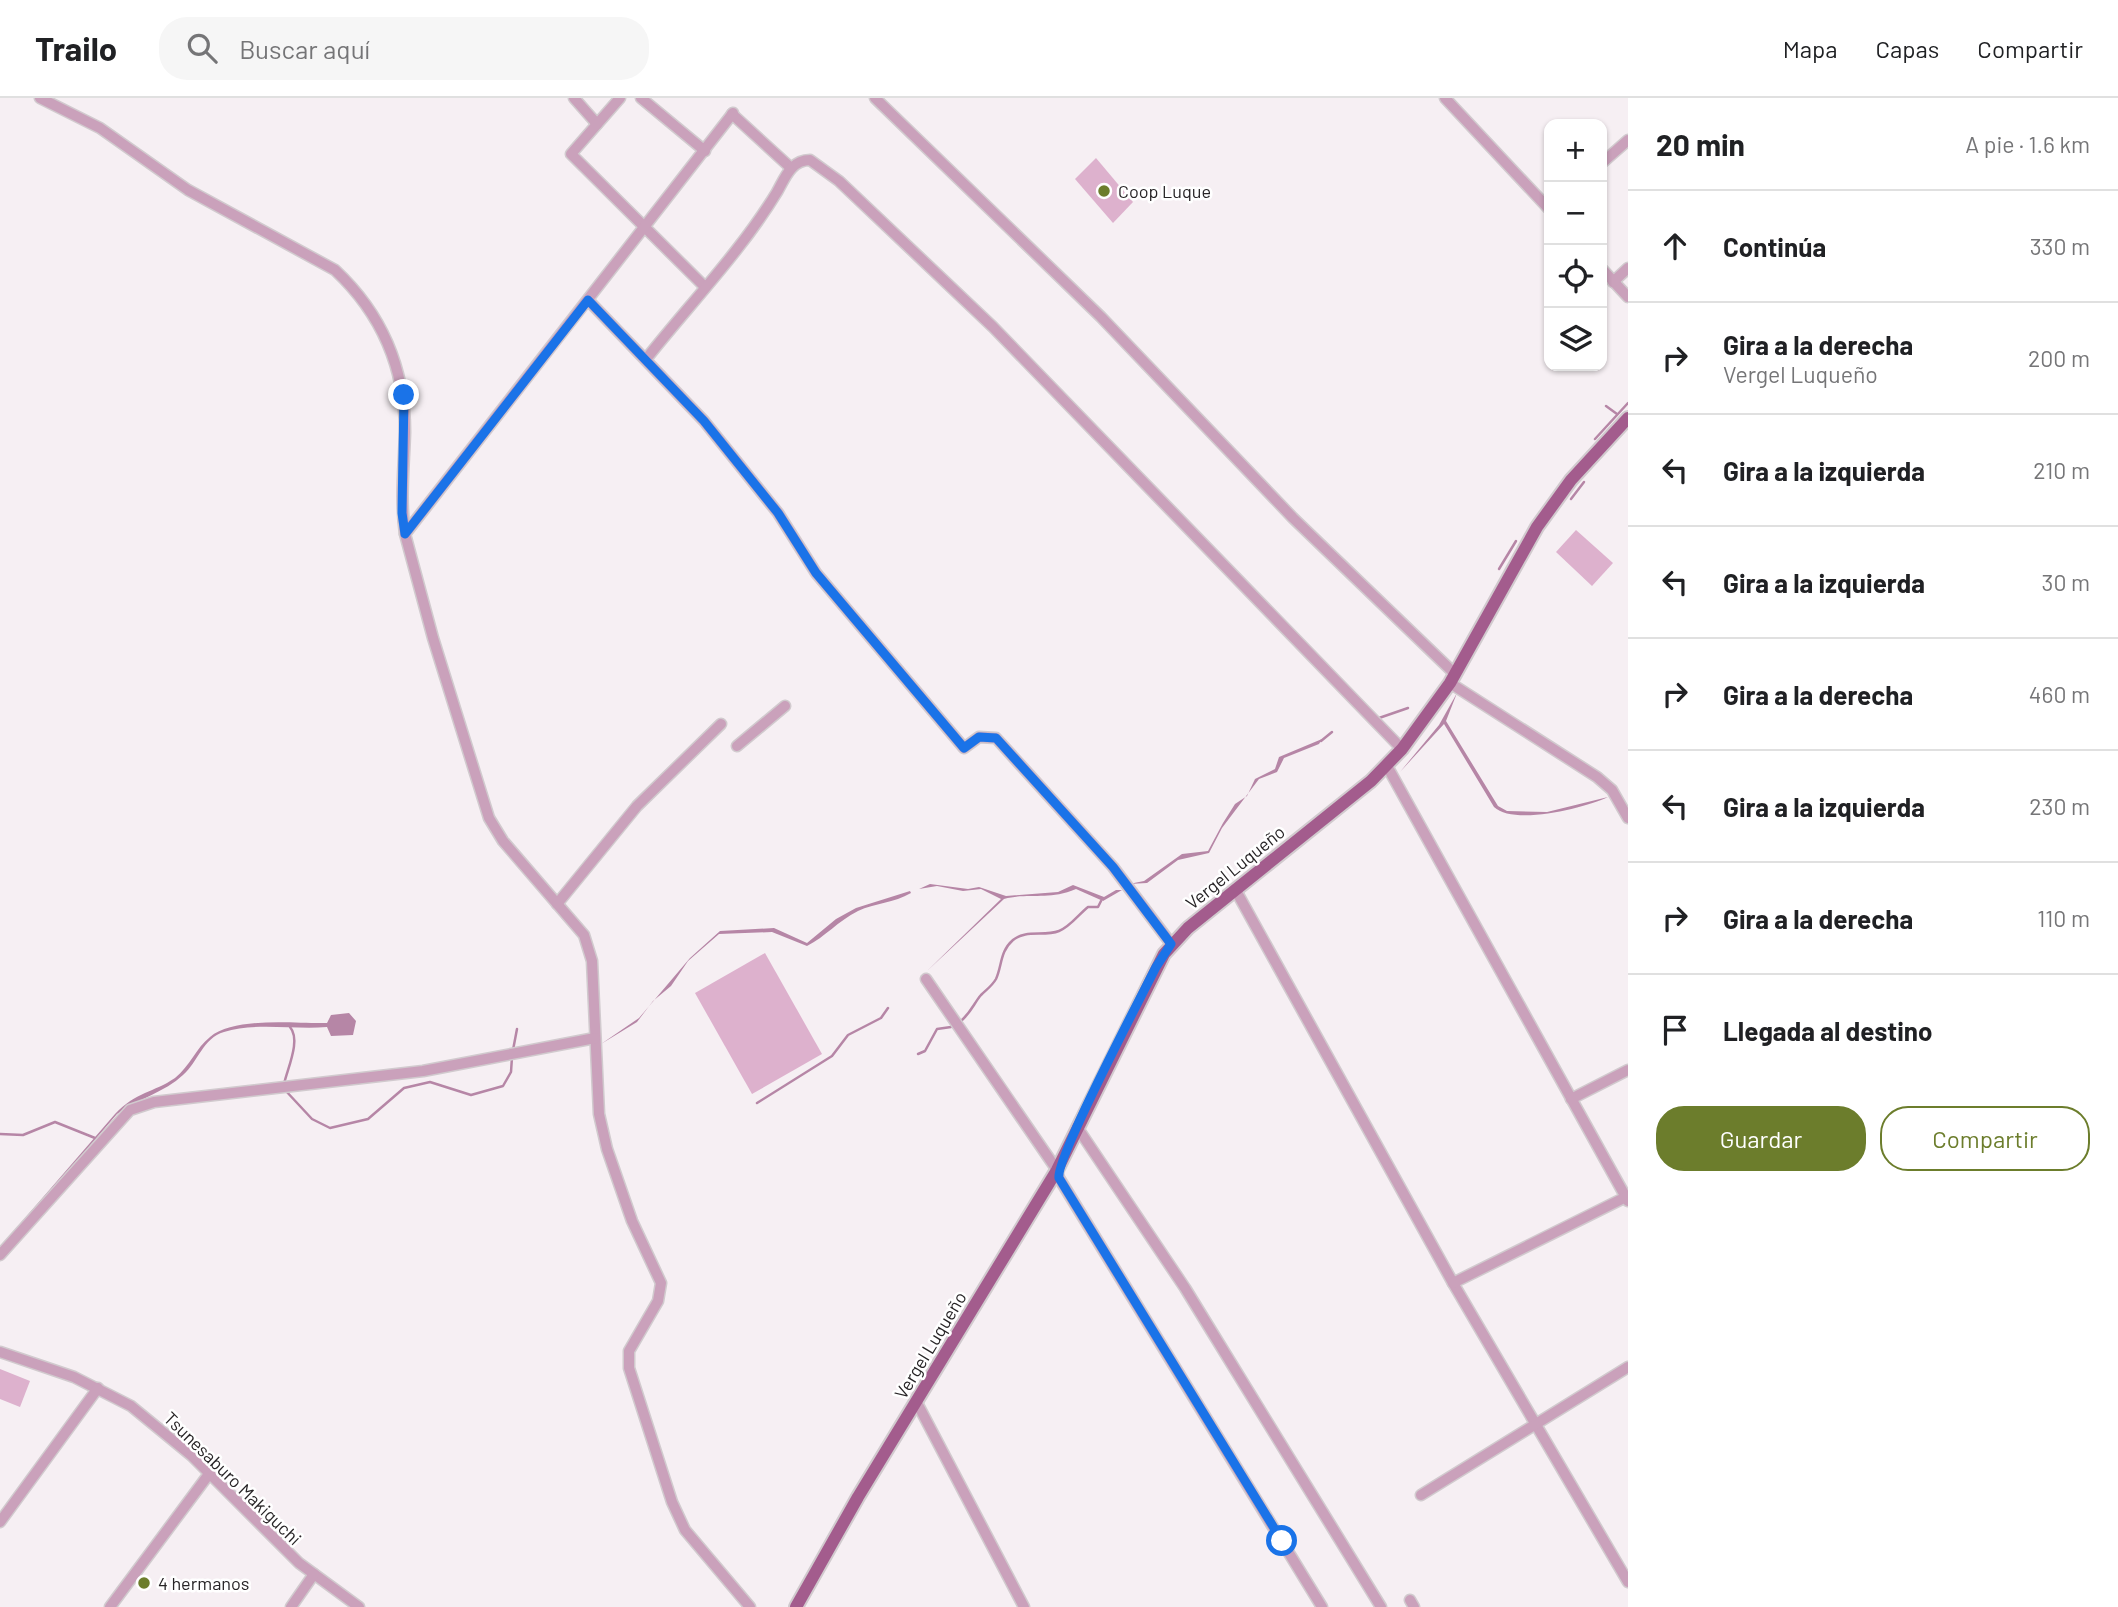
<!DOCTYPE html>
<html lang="es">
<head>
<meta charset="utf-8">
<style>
  :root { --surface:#fff; --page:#f6f6f6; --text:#202124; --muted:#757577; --line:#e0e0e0; --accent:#6c7d2c }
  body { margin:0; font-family:Barlow,sans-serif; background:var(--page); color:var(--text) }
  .controls { position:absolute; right:21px; top:21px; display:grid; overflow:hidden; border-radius:14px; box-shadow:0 2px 5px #0004 }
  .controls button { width:63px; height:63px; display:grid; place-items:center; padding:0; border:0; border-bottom:2px solid var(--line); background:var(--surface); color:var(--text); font:35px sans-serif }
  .stop { position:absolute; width:21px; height:21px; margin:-16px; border:5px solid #1a73e8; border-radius:50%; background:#fff }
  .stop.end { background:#1a73e8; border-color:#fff; box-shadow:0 2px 7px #0008 }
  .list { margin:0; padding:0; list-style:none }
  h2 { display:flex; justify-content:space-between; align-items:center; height:91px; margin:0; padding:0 28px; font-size:30px }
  h2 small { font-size:23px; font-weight:400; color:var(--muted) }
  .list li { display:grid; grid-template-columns:46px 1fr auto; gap:21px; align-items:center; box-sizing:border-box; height:112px; padding:0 28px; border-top:2px solid var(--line) }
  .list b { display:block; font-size:26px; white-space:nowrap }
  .list p { margin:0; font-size:23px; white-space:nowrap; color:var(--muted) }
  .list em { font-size:23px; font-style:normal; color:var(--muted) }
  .actions { display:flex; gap:14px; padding:21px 28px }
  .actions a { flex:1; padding:16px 0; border:2px solid var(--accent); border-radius:28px; text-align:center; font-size:24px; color:var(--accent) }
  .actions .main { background:var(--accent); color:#fff }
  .icon { flex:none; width:38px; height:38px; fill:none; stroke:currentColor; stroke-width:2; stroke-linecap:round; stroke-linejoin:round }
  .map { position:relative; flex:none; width:1628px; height:1509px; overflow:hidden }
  header { display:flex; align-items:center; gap:42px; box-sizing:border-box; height:98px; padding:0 35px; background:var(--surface); border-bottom:2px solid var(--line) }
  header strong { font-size:33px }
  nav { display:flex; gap:38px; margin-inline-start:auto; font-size:24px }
  .search { width:490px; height:63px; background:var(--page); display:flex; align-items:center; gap:18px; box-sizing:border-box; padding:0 24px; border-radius:28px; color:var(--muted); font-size:26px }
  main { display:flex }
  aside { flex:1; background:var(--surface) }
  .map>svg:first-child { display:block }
</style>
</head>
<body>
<header>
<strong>Trailo</strong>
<div class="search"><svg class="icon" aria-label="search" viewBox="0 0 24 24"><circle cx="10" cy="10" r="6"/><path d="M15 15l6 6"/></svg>Buscar aquí</div>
<nav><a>Mapa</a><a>Capas</a><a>Compartir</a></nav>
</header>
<main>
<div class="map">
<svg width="1628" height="1509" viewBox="0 0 1628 1509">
  <rect width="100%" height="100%" fill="#f6eff3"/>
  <!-- green -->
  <g fill="#ddb1cd">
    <path d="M1096,60L1133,104L1113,125L1075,81Z"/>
    <path d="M1576,432L1613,465L1592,488L1556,454Z"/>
    <path d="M765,855L822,956L752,996L695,895Z"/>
    <path d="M0,1271L30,1283L20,1309L0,1301Z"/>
  </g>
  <!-- water -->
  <g fill="#b686a6">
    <path d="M1457,595L1446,623L1498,708L1507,713L1547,714L1608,699C1585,710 1514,728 1494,709L1444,626L1400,674L1439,627Z"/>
    <path d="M1322,641L1319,646L1284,660L1277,674L1259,681L1222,730L1209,755L1178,762L1147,785L1129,786L1144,783L1182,756L1208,753L1223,725L1235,706L1247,698L1255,681L1275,671L1279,659Z"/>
    <path d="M930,786L968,791L979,789L1006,798L1058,794L1073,787L1104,799L1116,792H1122L1103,803L1076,791C1047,803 1031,794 1004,801L927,873L1001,801L981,791L963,793L937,788L919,791Z"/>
    <path d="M910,793L911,795C894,805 875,805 858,813C838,823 825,839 807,848L772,834L719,836L688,863L671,888L653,903L637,924L601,946L639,920L690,860L720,833L774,830L807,845L836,821L856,810Z"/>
    <path d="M349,915L356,923L353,937L331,938L327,929C295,932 254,924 224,934C203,940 198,964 183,977C165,994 138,1001 117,1016L0,1153V1149L115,1016C137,993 153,995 175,980C190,968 196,950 210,939C235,918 296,926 327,925L331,917Z"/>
  </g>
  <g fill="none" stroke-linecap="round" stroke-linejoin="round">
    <!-- stream -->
    <g stroke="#b686a6" stroke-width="2.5">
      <path d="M1606,308L1617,316"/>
      <path d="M1595,341L1628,305"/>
      <path d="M1571,401L1584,384"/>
      <path d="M1499,471L1516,443"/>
      <path d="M1379,620L1408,610"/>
      <path d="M1321,643L1332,634"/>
      <path d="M962,922C972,913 974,905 981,897C986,892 992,888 996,881C1002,868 1000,853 1013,842C1026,831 1044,839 1059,833C1070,829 1079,816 1088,809H1098L1101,803"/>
      <path d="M513,952L517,931"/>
      <path d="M918,956L925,953L937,931L951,929"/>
      <path d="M284,986C288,969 301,942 290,929"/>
      <path d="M285,992L312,1021L330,1030L368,1021L404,990L430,984L471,997L503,988L511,974L512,959"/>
      <path d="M757,1005L832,958L848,937L881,920L888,910"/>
      <path d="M0,1036L23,1037L55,1024L95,1040"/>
    </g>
    <!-- minor casing -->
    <g stroke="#d1cace" stroke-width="13">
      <g id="minor">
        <path d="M40,0L100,30L188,92L335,172C382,216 405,269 405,334C404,368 400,402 405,436L433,540L489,720L503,743L584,837L592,863L599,1016L607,1051L632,1123L661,1185L658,1203L629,1253V1270L672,1404L685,1432L750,1509"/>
        <path d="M574,0L597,26"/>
        <path d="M620,0L571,56L704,188"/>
        <path d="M641,0L705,53"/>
        <path d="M875,0L1101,219L1293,420L1455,576"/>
        <path d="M1445,0L1549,111"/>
        <path d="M732,16L791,70"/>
        <path d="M1602,65L1628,42"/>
        <path d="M1602,171L1628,199"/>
        <path d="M1613,184L1628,170"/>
        <path d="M588,202L704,323L778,415L816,475L964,650L979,639L996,640L1113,769L1172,847"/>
        <path d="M647,260C689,207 742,152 777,94C785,80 791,62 810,62L839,83L993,229L1402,651"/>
        <path d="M405,436L733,15"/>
        <path d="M1450,585L1597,679L1612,692L1628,720"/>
        <path d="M737,648L785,608"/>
        <path d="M1387,668L1628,1103"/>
        <path d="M1235,791L1453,1185L1628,1484"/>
        <path d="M557,806L637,708L721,626"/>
        <path d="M926,881L1057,1072L1059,1080L1322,1509"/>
        <path d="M1571,1001L1628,972"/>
        <path d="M1077,1029L1185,1190L1381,1509"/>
        <path d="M0,1157L130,1012L154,1004L423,973L595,940"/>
        <path d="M1453,1185L1626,1099"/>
        <path d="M0,1254L74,1279L131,1308L192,1358L299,1465L359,1509"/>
        <path d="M916,1303L1024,1509"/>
        <path d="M1421,1397L1628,1269"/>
        <path d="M0,1424L98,1290"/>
        <path d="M1410,1502L1414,1509"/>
        <path d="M110,1509L209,1376"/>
        <path d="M291,1509L314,1476"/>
      </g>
    </g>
    <!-- major casing -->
    <g stroke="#d1cace" stroke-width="16">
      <path id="major" d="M796,1509L858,1399L1057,1072L1164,856L1188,830L1371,683L1402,651L1450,585L1537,429L1571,382L1628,320"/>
    </g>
    <!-- minor -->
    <use href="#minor" stroke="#caa1bb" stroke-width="10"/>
    <!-- major -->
    <use href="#major" stroke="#a35c8d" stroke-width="12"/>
  </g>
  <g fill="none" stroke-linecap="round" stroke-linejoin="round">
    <!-- route -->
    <path stroke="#1a73e8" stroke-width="9" d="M404,297L402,415L405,436L588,202L704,323L778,415L816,475L964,650L979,639L996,640L1113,769L1171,846L1156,869C1142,897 1055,1062 1059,1080L1282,1443"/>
  </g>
  <!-- markers -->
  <g fill="#6c7d2c" stroke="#fff" stroke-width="2.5">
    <circle cx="1104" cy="93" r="7"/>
    <circle cx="144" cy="1485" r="7"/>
  </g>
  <g text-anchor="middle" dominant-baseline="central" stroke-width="5" stroke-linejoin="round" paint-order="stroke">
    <!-- poi labels -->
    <g font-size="18" fill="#272426" stroke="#fff" text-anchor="start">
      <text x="1118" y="93">Coop Luque</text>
      <text x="158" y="1485">4 hermanos</text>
    </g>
    <!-- street labels -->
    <g font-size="18" fill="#272426" stroke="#fff">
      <text transform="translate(1235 769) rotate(-39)">Vergel Luqueño</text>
      <text transform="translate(930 1247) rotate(-59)">Vergel Luqueño</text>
      <text transform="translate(233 1380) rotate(44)">Tsunesaburo Makiguchi</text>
    </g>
  </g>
</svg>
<div class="controls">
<button>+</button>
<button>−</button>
<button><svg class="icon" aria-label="locate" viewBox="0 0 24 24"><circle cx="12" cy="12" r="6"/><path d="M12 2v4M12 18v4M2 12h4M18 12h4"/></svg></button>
<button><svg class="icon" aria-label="layers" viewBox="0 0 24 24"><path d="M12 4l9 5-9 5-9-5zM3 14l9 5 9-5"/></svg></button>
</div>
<div class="stop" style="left:1282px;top:1443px"></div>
<div class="stop end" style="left:404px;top:297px"></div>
</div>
<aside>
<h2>20 min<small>A pie · 1.6 km</small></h2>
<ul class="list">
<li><svg class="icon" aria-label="ahead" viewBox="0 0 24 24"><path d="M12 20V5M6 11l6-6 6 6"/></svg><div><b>Continúa</b></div><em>330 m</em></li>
<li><svg class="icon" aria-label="right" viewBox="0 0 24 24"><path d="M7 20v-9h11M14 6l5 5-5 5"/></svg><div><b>Gira a la derecha</b><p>Vergel Luqueño</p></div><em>200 m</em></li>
<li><svg class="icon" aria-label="left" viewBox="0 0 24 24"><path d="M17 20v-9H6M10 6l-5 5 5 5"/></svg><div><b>Gira a la izquierda</b></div><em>210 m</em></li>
<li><svg class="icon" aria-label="left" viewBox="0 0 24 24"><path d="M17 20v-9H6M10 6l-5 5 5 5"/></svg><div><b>Gira a la izquierda</b></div><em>30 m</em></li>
<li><svg class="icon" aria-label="right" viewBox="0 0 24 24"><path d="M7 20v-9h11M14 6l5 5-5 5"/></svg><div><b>Gira a la derecha</b></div><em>460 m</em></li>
<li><svg class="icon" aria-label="left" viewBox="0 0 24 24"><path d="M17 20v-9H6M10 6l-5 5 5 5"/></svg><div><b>Gira a la izquierda</b></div><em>230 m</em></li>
<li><svg class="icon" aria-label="right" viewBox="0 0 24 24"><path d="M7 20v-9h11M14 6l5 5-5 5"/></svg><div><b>Gira a la derecha</b></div><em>110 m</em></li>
<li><svg class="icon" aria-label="arrive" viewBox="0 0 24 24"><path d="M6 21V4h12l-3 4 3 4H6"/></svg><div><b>Llegada al destino</b></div></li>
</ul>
<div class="actions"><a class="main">Guardar</a><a>Compartir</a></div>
</aside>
</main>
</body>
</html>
